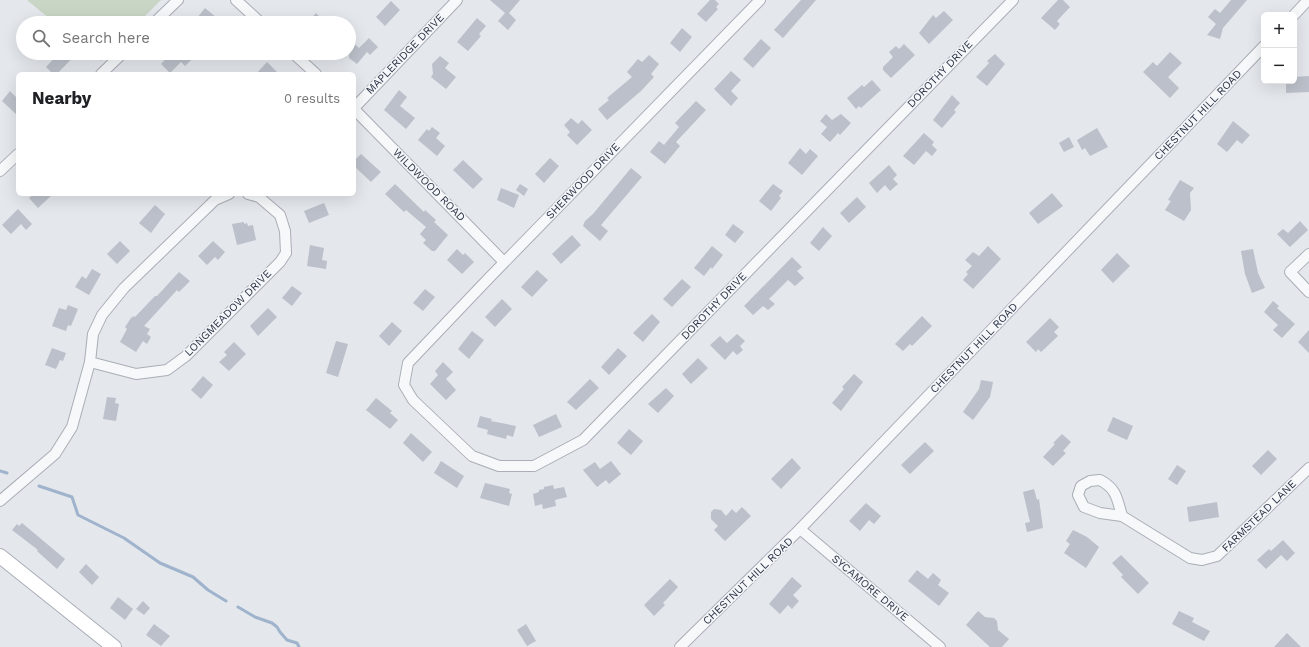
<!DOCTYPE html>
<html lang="en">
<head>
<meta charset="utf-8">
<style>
  :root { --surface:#fff; --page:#f2f2f2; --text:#202124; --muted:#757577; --line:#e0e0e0 }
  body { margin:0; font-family:"Work Sans",sans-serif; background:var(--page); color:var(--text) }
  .controls { position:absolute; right:12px; top:12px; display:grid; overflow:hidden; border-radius:6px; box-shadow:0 4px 16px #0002 }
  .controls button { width:36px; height:36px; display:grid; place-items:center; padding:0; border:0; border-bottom:1px solid var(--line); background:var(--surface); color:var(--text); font:20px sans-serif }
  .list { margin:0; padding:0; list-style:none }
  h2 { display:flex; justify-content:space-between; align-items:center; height:52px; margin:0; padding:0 16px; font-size:17px }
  h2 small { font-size:13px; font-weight:400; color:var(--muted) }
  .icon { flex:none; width:22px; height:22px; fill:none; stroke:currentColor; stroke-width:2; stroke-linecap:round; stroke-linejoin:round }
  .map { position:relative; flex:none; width:1309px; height:647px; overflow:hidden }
  .search { position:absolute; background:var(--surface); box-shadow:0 4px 16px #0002; left:16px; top:16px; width:340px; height:44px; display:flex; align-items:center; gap:10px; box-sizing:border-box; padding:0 14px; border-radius:22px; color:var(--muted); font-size:15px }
  .panel { position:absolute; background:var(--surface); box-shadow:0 4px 16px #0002; left:16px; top:72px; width:340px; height:124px; border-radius:6px }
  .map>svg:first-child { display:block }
</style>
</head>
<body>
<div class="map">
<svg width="1309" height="647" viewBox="0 0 1309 647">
  <rect width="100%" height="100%" fill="#e4e7ec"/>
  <!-- green -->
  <g fill="#c9d6c5">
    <path d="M27,0H161L138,23H55Z"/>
    <path d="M91,53H109L101,61Z"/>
  </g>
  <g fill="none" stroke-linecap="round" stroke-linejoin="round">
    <!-- stream -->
    <g stroke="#9fb4cc" stroke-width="3">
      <path d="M0,471L7,473"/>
      <path d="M39,486L72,497L78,515L124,538L160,563L193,577L208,590L226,601"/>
      <path d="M238,607L255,617L272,623L277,627L280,632L287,640L297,643L299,647"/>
    </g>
  </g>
  <!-- building -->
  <g fill="#bbc0ca">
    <path d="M490,0H520L509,13L516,20L508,30L498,21L505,13Z"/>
    <path d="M710,0H715L719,4L716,7L718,9L706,22L697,14Z"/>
    <path d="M801,0H816L783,38L774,30Z"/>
    <path d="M1058,0H1063L1070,7L1057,21L1060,24L1055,30L1041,18Z"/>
    <path d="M1231,0H1247L1223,28L1220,39L1207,35L1216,24L1208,17L1215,9L1220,13Z"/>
    <path d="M391,1L400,10L385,26L376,17Z"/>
    <path d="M205,8L223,23H202L197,18Z"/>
    <path d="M944,11L953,20L929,44L919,33L933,15L936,18Z"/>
    <path d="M316,13L326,23H307Z"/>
    <path d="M477,18L486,26L479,34L481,36L468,51L457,42Z"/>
    <path d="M682,28L692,37L680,52L670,43Z"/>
    <path d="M369,38L378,47L370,55L367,52L357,64L349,58V39L359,48Z"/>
    <path d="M761,39L771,48L753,68L743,59Z"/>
    <path d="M904,44L915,55L891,78L883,70V67L893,57L889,52L896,46L899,49Z"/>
    <path d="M1170,52L1182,63L1168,77L1179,88L1170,98L1143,72L1153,62L1157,66Z"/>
    <path d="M59,53H77L57,74H53L46,67Z"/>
    <path d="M171,53H183L191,60L185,66L181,62L170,73L161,64Z"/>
    <path d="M995,54L1005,64L987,86L976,77L989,63L987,61Z"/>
    <path d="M649,55L659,64L651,74L654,77L641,91L607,120L598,109L609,100L607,98L632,77L627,72L638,59L642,62Z"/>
    <path d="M440,56L449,63L445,68L456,77L446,89L431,77L433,74L432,64Z"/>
    <path d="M267,62L279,74H256Z"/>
    <path d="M731,71L741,80L731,91L738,98L731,106L714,89Z"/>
    <path d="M1309,76V92L1286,93V81H1294V77Z"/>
    <path d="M872,80L881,90L861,108L859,106L856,109L847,98L862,85L864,87Z"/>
    <path d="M399,90L407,97L400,106L415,118L406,129L384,110Z"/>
    <path d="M10,91L18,99V116L2,101Z"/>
    <path d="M952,95L960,103L954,110L956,112L942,128L933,120Z"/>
    <path d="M696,101L706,110L676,142L680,146L665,164L650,152L659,141L664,145L679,127L675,123Z"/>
    <path d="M826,114L832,120L841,114L851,123L840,135L838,133L830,142L821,134L827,127L820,121Z"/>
    <path d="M571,118L578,124L582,120L592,130L577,145L567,135L570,132L564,125Z"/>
    <path d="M1233,121L1250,135L1242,144L1237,140L1227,152L1217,144Z"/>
    <path d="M432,127L440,133L436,138L445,146L437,156L418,140L427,129L429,131Z"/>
    <path d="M1097,128L1108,147L1090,156L1085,148L1082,150L1077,140Z"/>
    <path d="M924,133L934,142L932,145L937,150L932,156L926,151L914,165L903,156Z"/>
    <path d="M1069,137L1074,147L1064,152L1059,143Z"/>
    <path d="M800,148L806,154L810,149L818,156L802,175L788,163Z"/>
    <path d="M361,154L381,172L371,182L354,166V161Z"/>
    <path d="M550,158L559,166L544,183L535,174Z"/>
    <path d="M463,160L483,179L473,189L453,170Z"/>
    <path d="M889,165L897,175L893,179L898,184L890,191L885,185L877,193L869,183Z"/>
    <path d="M631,168L642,177L601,225L608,231L600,241L583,226L585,221L593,214Z"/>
    <path d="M1180,180L1194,188L1190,193L1191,210L1184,221L1165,210L1171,201L1168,200Z"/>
    <path d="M395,184L424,212L425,210L436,220L434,222L448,235L435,251H432L423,243L426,240L420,234L426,227L406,210L404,212L385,194Z"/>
    <path d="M520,184L528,189L524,196L516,190Z"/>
    <path d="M773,184L783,191L779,196L781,198L771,211L759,201Z"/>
    <path d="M501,188L519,195L514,208L497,200Z"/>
    <path d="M1052,193L1063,206L1038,224L1029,213Z"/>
    <path d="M34,194H53L38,208L29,198Z"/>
    <path d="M857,197L866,207L849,223L840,213Z"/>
    <path d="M324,203L329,215L309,223L304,211Z"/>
    <path d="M155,205L165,214L151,233L139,223Z"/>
    <path d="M18,209L32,224L26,230L21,224L11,234L2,225Z"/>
    <path d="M1300,221L1308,230L1290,247L1277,234L1283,229L1288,233Z"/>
    <path d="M244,222V224L247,223L248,226L253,225L256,240L237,245L232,224Z"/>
    <path d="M733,224L744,232L735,243L725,235Z"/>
    <path d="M823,227L832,236L819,251L810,243Z"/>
    <path d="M572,235L581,245L561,264L552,254Z"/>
    <path d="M120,241L130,251L117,264L107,254Z"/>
    <path d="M213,241L225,252L218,260L215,257L207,265L198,256Z"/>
    <path d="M310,245L324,248L322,260L327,261L326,269L307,266Z"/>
    <path d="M712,246L723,255L712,269L711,267L704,276L694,268Z"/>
    <path d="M988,246L1001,259L973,289L963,280L968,274L966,272L972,266L965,260L973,252L979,256Z"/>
    <path d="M457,249L463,255L465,253L474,262L462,274L447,260Z"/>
    <path d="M1253,249L1258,273L1265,288L1252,293L1245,274L1241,251Z"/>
    <path d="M1117,253L1130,266L1113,283L1101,270Z"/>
    <path d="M792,257L802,267L797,271L804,278L795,286L788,280L769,299L775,304L768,310L763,306L753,315L744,306Z"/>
    <path d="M92,269L101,274L89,295L75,287L82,276L86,279Z"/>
    <path d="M537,270L548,280L532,297L521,287Z"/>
    <path d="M179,272L190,281L179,292L177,290L144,326L150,329L147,334L151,337L147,344L143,341L136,352L120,342L127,329L125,327L131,318L134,316L135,317L155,296H157Z"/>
    <path d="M682,279L691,287L672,307L663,299Z"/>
    <path d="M292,286L302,293L292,306L282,298Z"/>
    <path d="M425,289L435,297L423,311L413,303Z"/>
    <path d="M502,299L512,309L495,327L485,317Z"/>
    <path d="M1273,301L1279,306L1277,308L1295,324L1282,338L1273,330L1278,325L1264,312Z"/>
    <path d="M68,305L78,309L71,326L68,325L66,331L52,326L59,308L66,310Z"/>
    <path d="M268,308L277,317L258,336L250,326Z"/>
    <path d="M652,314L660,322L643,342L633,333Z"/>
    <path d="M922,316L932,326L912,346L910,344L903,351L895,344Z"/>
    <path d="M1050,318L1059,327L1054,332L1058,336L1041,352L1038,349L1036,352L1026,342Z"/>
    <path d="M392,322L402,331L389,346L379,336Z"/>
    <path d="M1309,330V353L1298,342Z"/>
    <path d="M472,331L484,340L469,359L458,349Z"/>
    <path d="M737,334L745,341L740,346L743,350L737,355L733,351L725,360L710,345L720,336L727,343Z"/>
    <path d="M336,341L348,344L338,377L326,373Z"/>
    <path d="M234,342L246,354L229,371L219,362L227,355L224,352Z"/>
    <path d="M52,348L66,353L63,361L60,360L56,369L45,365Z"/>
    <path d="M618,348L627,356L609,375L601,367Z"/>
    <path d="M698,358L708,368L691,384L682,374Z"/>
    <path d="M443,362L453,372L446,379L456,390L446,400L430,384L438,375L435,371Z"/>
    <path d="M854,374L863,382L841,411L832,403L844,389L842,387Z"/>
    <path d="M203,376L213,385L201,399L191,390Z"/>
    <path d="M590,379L599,388L576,410L567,402Z"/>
    <path d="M981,380L993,382L990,397L973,420L963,412L979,389Z"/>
    <path d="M666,388L674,396L658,413L648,404Z"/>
    <path d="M107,397L116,398L115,403L119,404L116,421L103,419Z"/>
    <path d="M376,398L392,411L390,413L398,420L390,429L366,410Z"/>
    <path d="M556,414L562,427L539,437L533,425Z"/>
    <path d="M480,416L492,419L491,421L516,426L513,437L507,435L506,439L487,434L488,430L477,427Z"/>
    <path d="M1113,417L1133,426L1127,440L1107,431Z"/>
    <path d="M629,429L643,441L631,455L617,443Z"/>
    <path d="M411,433L432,452L423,462L403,443Z"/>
    <path d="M1062,434L1071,442L1063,451L1066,453L1053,466L1043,457L1055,444L1053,443Z"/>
    <path d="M925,442L934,451L910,474L901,465Z"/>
    <path d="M1268,450L1277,459L1261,475L1252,466Z"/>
    <path d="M792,458L801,468L781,489L771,479Z"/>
    <path d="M441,461L464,476L457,488L434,473Z"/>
    <path d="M611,461L621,474L609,484L606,480L597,487L583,470L595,462L600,469Z"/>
    <path d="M1177,465L1186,471L1177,485L1168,479Z"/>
    <path d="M485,483L510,489L509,493L512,494L509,506L480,498Z"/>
    <path d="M553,485L554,489L564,487L567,497L555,500L556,506L543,509L542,504L535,506L533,494L539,492V490L544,489V487Z"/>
    <path d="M1034,489L1037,500L1039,499L1043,528L1027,532L1025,523L1030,522L1023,492Z"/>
    <path d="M1217,502L1219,517L1189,522L1187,507Z"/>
    <path d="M866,503L881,516L874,524L869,520L860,531L849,521Z"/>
    <path d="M742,507L751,516L725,541L714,530L718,526L711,519V512L714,509L721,510L726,516L732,509L736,513Z"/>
    <path d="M22,523L65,559L57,569L37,551L38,550L12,530L17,524L19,526Z"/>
    <path d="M1073,530L1087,537L1099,547L1086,568L1064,553L1070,544L1066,541Z"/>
    <path d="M1283,540L1295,553L1287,561L1281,555L1266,569L1257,560L1269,549L1271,551Z"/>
    <path d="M1121,555L1149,583L1138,594L1121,577L1123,575L1112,563Z"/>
    <path d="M86,564L99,577L92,585L79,572Z"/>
    <path d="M917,570L928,579L933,573L941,580L938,585L949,593L939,606L908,581Z"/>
    <path d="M792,577L802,586L793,595L799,601L792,609L788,605L780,614L769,604Z"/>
    <path d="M670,579L678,587L663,603L665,605L654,616L644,605Z"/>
    <path d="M118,597L133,609L125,620L110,608Z"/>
    <path d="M143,601L150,608L144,615L136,609Z"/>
    <path d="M978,611L985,617L994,618L997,621L998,630L1009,639L1002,647H990L966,625Z"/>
    <path d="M1179,611L1194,618L1192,622L1210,631L1204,641L1172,624Z"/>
    <path d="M154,624L170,636L161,646L146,635Z"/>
    <path d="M526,624L536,641L527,646L517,630Z"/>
    <path d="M1287,633L1301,647H1274Z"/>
  </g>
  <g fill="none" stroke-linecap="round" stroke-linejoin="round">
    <!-- minor casing -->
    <g stroke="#a9aeb7" stroke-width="12">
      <g id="minor">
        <path d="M236,0L261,23"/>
        <path d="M760,0L488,279L408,363L404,385L413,400L472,456L499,466H534L583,440L1013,0"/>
        <path d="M1294,15L1308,0"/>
        <path d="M154,23L178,0"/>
        <path d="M293,53L316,74"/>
        <path d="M101,74L123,53"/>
        <path d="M354,108L457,0"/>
        <path d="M354,109L504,262"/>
        <path d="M0,171L18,154"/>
        <path d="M229,194L215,200L124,288L102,315L93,334L90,362L136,374L167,370L186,356L280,262L286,253L285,231L280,215L259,197L248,194"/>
        <path d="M1309,254L1290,272L1309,292"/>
        <path d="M1100,480C1117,489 1117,499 1122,516L1100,513L1084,507L1078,495L1081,486L1090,481Z"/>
        <path d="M0,501L55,454L72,427L90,362"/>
        <path d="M1122,516L1190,558L1202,560L1217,556L1309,468"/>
        <path d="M800,529L940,647"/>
        <path d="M680,647L800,529L1264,46"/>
      </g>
    </g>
    <!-- secondary casing -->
    <g stroke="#a9aeb7" stroke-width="16">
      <path id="secondary" d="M0,556L114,647"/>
    </g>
    <!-- minor -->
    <use href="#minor" stroke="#f7f8fa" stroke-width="10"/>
    <!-- secondary -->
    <use href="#secondary" stroke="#fff" stroke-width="14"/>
  </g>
  <g text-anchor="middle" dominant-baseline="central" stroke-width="3" stroke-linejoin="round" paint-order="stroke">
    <!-- street labels -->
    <g font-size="11" fill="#2b3445" stroke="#f4f6f9">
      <text transform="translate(405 54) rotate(-46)">MAPLERIDGE DRIVE</text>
      <text transform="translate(940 74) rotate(-46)">DOROTHY DRIVE</text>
      <text transform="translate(1198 115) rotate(-46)">CHESTNUT HILL ROAD</text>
      <text transform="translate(583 181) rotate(-46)">SHERWOOD DRIVE</text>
      <text transform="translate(429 185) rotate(45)">WILDWOOD ROAD</text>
      <text transform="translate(714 306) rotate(-46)">DOROTHY DRIVE</text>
      <text transform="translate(228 313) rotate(-45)">LONGMEADOW DRIVE</text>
      <text transform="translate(974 348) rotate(-46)">CHESTNUT HILL ROAD</text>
      <text transform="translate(1259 516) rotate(-44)">FARMSTEAD LANE</text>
      <text transform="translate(748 581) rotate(-44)">CHESTNUT HILL ROAD</text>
      <text transform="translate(870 588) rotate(40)">SYCAMORE DRIVE</text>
    </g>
  </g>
</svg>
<div class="controls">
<button>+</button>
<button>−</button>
</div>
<div class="search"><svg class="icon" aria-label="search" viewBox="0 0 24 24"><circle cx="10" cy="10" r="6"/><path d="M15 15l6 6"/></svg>Search here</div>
<section class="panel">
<h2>Nearby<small>0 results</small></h2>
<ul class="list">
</ul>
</section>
</div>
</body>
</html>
